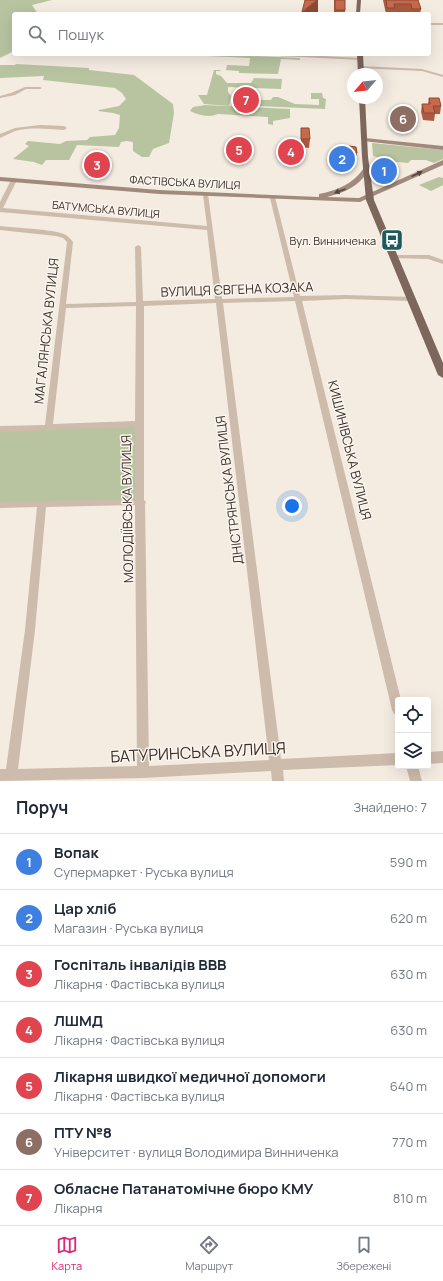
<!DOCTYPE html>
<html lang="uk">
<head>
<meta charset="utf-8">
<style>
  :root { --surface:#fff; --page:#f2f2f3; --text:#1f2937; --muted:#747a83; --line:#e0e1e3; --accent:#db2777 }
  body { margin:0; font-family:Manrope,sans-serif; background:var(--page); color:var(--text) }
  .controls { position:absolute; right:12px; bottom:12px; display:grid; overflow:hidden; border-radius:4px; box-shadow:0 4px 16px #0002 }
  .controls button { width:36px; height:36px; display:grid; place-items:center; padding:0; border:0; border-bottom:1px solid var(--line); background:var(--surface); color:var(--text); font:20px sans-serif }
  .compass { position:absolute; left:347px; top:68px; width:36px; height:36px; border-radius:50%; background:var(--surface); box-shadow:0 4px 16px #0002; rotate:242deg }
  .you { position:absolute; left:292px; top:506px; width:14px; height:14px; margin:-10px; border:3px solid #fff; border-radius:50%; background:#1a73e8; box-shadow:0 0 0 6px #1a73e833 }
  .badge { display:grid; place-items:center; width:26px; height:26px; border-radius:50%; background:var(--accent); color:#fff; font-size:13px; font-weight:700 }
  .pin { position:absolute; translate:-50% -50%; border:2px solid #fff; box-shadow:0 1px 4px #0006 }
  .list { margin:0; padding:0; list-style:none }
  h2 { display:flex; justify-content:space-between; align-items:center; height:52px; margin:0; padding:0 16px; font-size:17px }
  h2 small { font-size:13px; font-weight:400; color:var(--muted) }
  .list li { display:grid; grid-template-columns:26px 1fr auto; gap:12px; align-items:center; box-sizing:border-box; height:56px; padding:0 16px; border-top:1px solid var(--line) }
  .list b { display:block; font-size:15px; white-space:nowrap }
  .list p { margin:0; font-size:13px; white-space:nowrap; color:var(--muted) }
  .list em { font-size:13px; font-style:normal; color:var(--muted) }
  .icon { flex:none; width:22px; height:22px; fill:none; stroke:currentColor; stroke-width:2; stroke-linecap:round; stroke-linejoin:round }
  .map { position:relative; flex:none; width:443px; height:781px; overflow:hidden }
  .search { position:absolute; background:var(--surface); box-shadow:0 4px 16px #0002; left:12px; right:12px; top:12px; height:44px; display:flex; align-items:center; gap:10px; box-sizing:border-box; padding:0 14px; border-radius:4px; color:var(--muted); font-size:15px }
  .sheet { height:444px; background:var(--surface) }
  nav { display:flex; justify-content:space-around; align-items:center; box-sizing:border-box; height:56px; border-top:1px solid var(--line); background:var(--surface); font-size:11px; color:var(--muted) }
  nav a { display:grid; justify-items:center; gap:2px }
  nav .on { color:var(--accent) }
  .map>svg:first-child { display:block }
</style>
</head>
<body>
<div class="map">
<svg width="443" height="781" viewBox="0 0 443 781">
  <rect width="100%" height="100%" fill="#f4ebe1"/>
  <!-- green -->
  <g fill="#b8c4a0">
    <path d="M0,0H52L32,5L38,14H14V51L0,58Z"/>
    <path d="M188,54H203L300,58V60L281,59L278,74L239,73V71L226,70L227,65L249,66L250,58L187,55Z"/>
    <path d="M16,64L89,68V70L134,75L173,104L174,113L169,143L153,149L149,157H142L133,151V142L127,141L121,142L119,147L77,145L69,160H46L42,165L34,162L13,159L29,146L25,144L28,141L60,144L66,141L87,140L90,137L115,135L119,128L120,115L113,113L98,111L99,110L119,106L126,99L122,93L115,88L43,80L44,76L0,78V65H15Z"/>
    <path d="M214,70H220L221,71H216V74L221,76L227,83H251L254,78L282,79L281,89L228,87V92L231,96L229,106L204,104L198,95H207Z"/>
    <path d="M311,93H322L323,98L326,99L325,109L257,106V100H271L273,97H278L295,104L319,105V99H311Z"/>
    <path d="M205,105L290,109V118L273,121V125L268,124V117L218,114C208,118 199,115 190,111L193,107Z"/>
    <path d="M372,143L443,150V159L434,163L426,160H411L408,163L377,160V157L373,156Z"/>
    <path d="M439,177L443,178V185L431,191L419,185Z"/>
    <path d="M140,424L141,502L0,505V429Z"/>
  </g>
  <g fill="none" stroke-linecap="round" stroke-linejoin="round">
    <!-- street -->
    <g fill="#cdbbac" fill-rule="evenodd">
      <rect x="429" y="23" width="14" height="2"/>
      <path d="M256,54H285L361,58L363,59L361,60L258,55Z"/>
      <path d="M360,66L422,69L443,75V77L422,71L358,68V67Z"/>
      <path d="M25,87H40L42,88L40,89H26L15,95L0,98V96L11,93Z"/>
      <path d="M40,125L64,126L67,128L64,130C48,129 31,127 15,131C10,133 5,136 0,138V134L15,128Z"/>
      <path d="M14,178L17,180L3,208L207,226L203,195L204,194H208L222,299L294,297L270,198L271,197H275L300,296L346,295L412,297L416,299L412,301L346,299L302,301L401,700H398V715L394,714L392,710L295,301L223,303L281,759L398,753V765L283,770L284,781H272L271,771L143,778L0,781V769H6L25,630L37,507L0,508V502L135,499V427L0,432V426L45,425L67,242L63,238L56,236L0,230V226C15,228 55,229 66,235C69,237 71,240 73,242L66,304L136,302L135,247L138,245L141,247L143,301L215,299L207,230L0,212V202L11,180ZM216,303L269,760L149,766L145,504L146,502L144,500V306ZM136,306L135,421L53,424L66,308ZM135,505L137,766L18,769L35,630L46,507Z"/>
      <path d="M394,255H429L443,260V264L428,259L392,258V256Z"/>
      <path d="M443,751V763L428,764V752Z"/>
      <path d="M406,766H418L422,781H410Z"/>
    </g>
    <!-- secondary -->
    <g fill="#a18a7d" fill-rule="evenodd">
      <path d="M365,138L443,146V150L363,141V139Z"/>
      <path d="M443,160V165L360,202L159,194L0,181V177L159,190L319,197V194C338,190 353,184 364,168H368L369,169C360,186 346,192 327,197L359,198Z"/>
    </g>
    <!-- primary -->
    <g fill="#7d675c" fill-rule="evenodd">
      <path d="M357,0H361L360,14H356Z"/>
      <path d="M357,54H363L364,74H358Z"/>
      <path d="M359,98H365L368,157L374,200L443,363V378L438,375L366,200L362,157Z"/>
    </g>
  </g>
  <!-- wall -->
  <g fill="#ac5a40">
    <rect x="334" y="0" width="11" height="14"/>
    <path d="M383,0H418L421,9L420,14L394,13V14H386Z"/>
    <path d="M429,98L441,106L440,114H435L434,121L423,120L421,112L422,104H428Z"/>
    <path d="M301,128L310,139L309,148L301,147Z"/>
    <path d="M349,146L357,153L356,159H349L348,152Z"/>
  </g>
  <!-- shaded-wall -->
  <path fill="#8c4a34" d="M317,0H318V14H302V12Z"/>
  <!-- building -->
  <g fill="#c8694b" stroke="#8c4a34">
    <path d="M305,0H317L302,12Z"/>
    <rect x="335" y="0" width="10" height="10"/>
    <path d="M386,0H418L421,9H412L411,4H394L395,8H387Z"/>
    <path d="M429,98H439L441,106H433L435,113H424L422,104H430Z"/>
    <path d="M301,128H309L310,139H301Z"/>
    <path d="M349,146L356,147L357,153H350Z"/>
  </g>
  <!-- one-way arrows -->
  <defs><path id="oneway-solid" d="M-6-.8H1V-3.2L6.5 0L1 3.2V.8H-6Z"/></defs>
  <g fill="#544640">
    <use href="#oneway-solid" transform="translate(417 174) rotate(-25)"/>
    <use href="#oneway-solid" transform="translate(340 191) rotate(160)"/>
  </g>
  <!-- icons -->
  <defs>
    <g id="bus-square" transform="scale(1.15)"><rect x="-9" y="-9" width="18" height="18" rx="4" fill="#1f5a5e" stroke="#fbf5ee"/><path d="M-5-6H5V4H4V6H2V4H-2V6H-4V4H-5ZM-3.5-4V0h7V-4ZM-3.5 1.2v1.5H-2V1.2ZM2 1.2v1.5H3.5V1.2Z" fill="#fff"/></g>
  </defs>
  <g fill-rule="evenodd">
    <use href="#bus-square" x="392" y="240"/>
  </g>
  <g text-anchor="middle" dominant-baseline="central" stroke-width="3" stroke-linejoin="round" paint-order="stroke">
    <!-- far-street labels -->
    <g font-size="11" fill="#3b302b" stroke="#fbf5ee">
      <text transform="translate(185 182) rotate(3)">ФАСТІВСЬКА ВУЛИЦЯ</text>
      <text transform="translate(106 209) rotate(5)">БАТУМСЬКА ВУЛИЦЯ</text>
    </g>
    <!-- far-poi labels -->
    <g font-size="11" fill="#3b302b" stroke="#fbf5ee" text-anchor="end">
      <text x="376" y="240">Вул. Винниченка</text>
    </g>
    <!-- street labels -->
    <g font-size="13" fill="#3b302b" stroke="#fbf5ee">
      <text transform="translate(237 289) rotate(-2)">ВУЛИЦЯ ЄВГЕНА КОЗАКА</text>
      <text transform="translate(46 331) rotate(-84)">МАГАЛЯНСЬКА ВУЛИЦЯ</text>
      <text transform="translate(350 450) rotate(76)">КИШИНІВСЬКА ВУЛИЦЯ</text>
      <text transform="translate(229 490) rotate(-97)">ДНІСТРЯНСЬКА ВУЛИЦЯ</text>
      <text transform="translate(127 509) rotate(-91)">МОЛОДІЇВСЬКА ВУЛИЦЯ</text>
    </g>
    <!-- near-street labels -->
    <g font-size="16" fill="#3b302b" stroke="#fbf5ee">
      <text transform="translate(198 752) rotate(-3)">БАТУРИНСЬКА ВУЛИЦЯ</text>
    </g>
  </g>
</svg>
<div class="controls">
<button><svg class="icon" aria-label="locate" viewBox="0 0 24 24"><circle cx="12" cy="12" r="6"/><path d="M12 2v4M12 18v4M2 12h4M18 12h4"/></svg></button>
<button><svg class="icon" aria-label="layers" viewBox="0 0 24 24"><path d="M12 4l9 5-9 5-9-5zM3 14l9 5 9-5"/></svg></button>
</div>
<svg class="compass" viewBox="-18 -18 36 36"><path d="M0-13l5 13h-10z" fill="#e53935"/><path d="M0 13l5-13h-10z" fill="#747a83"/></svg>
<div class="you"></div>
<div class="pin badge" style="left:384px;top:171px;background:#3f7fe0">1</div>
<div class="pin badge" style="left:342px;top:159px;background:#3f7fe0">2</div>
<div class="pin badge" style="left:97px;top:165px;background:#e0444e">3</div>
<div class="pin badge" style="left:291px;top:152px;background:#e0444e">4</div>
<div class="pin badge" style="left:239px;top:150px;background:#e0444e">5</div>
<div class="pin badge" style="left:403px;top:119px;background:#8d6e63">6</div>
<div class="pin badge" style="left:246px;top:100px;background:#e0444e">7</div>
<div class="search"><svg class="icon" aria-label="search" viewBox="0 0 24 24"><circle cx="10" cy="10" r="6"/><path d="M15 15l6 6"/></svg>Пошук</div>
</div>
<section class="sheet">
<h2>Поруч<small>Знайдено: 7</small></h2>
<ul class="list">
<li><span class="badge" style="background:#3f7fe0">1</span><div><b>Вопак</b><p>Супермаркет · Руська вулиця</p></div><em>590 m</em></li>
<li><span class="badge" style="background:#3f7fe0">2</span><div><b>Цар хліб</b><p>Магазин · Руська вулиця</p></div><em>620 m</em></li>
<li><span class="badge" style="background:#e0444e">3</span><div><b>Госпіталь інвалідів ВВВ</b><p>Лікарня · Фастівська вулиця</p></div><em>630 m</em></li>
<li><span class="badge" style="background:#e0444e">4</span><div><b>ЛШМД</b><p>Лікарня · Фастівська вулиця</p></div><em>630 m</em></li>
<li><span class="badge" style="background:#e0444e">5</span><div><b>Лікарня швидкої медичної допомоги</b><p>Лікарня · Фастівська вулиця</p></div><em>640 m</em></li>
<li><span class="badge" style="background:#8d6e63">6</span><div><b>ПТУ №8</b><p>Університет · вулиця Володимира Винниченка</p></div><em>770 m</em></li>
<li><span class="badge" style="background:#e0444e">7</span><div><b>Обласне Патанатомічне бюро КМУ</b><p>Лікарня</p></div><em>810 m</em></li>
</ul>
</section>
<nav>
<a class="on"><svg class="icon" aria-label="map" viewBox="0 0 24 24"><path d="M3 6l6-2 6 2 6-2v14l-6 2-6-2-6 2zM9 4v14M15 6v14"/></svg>Карта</a>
<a><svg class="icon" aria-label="directions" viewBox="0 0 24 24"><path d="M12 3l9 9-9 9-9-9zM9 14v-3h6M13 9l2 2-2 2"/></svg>Маршрут</a>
<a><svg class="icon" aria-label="saved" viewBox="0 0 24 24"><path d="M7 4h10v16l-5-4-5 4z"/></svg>Збережені</a>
</nav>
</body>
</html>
